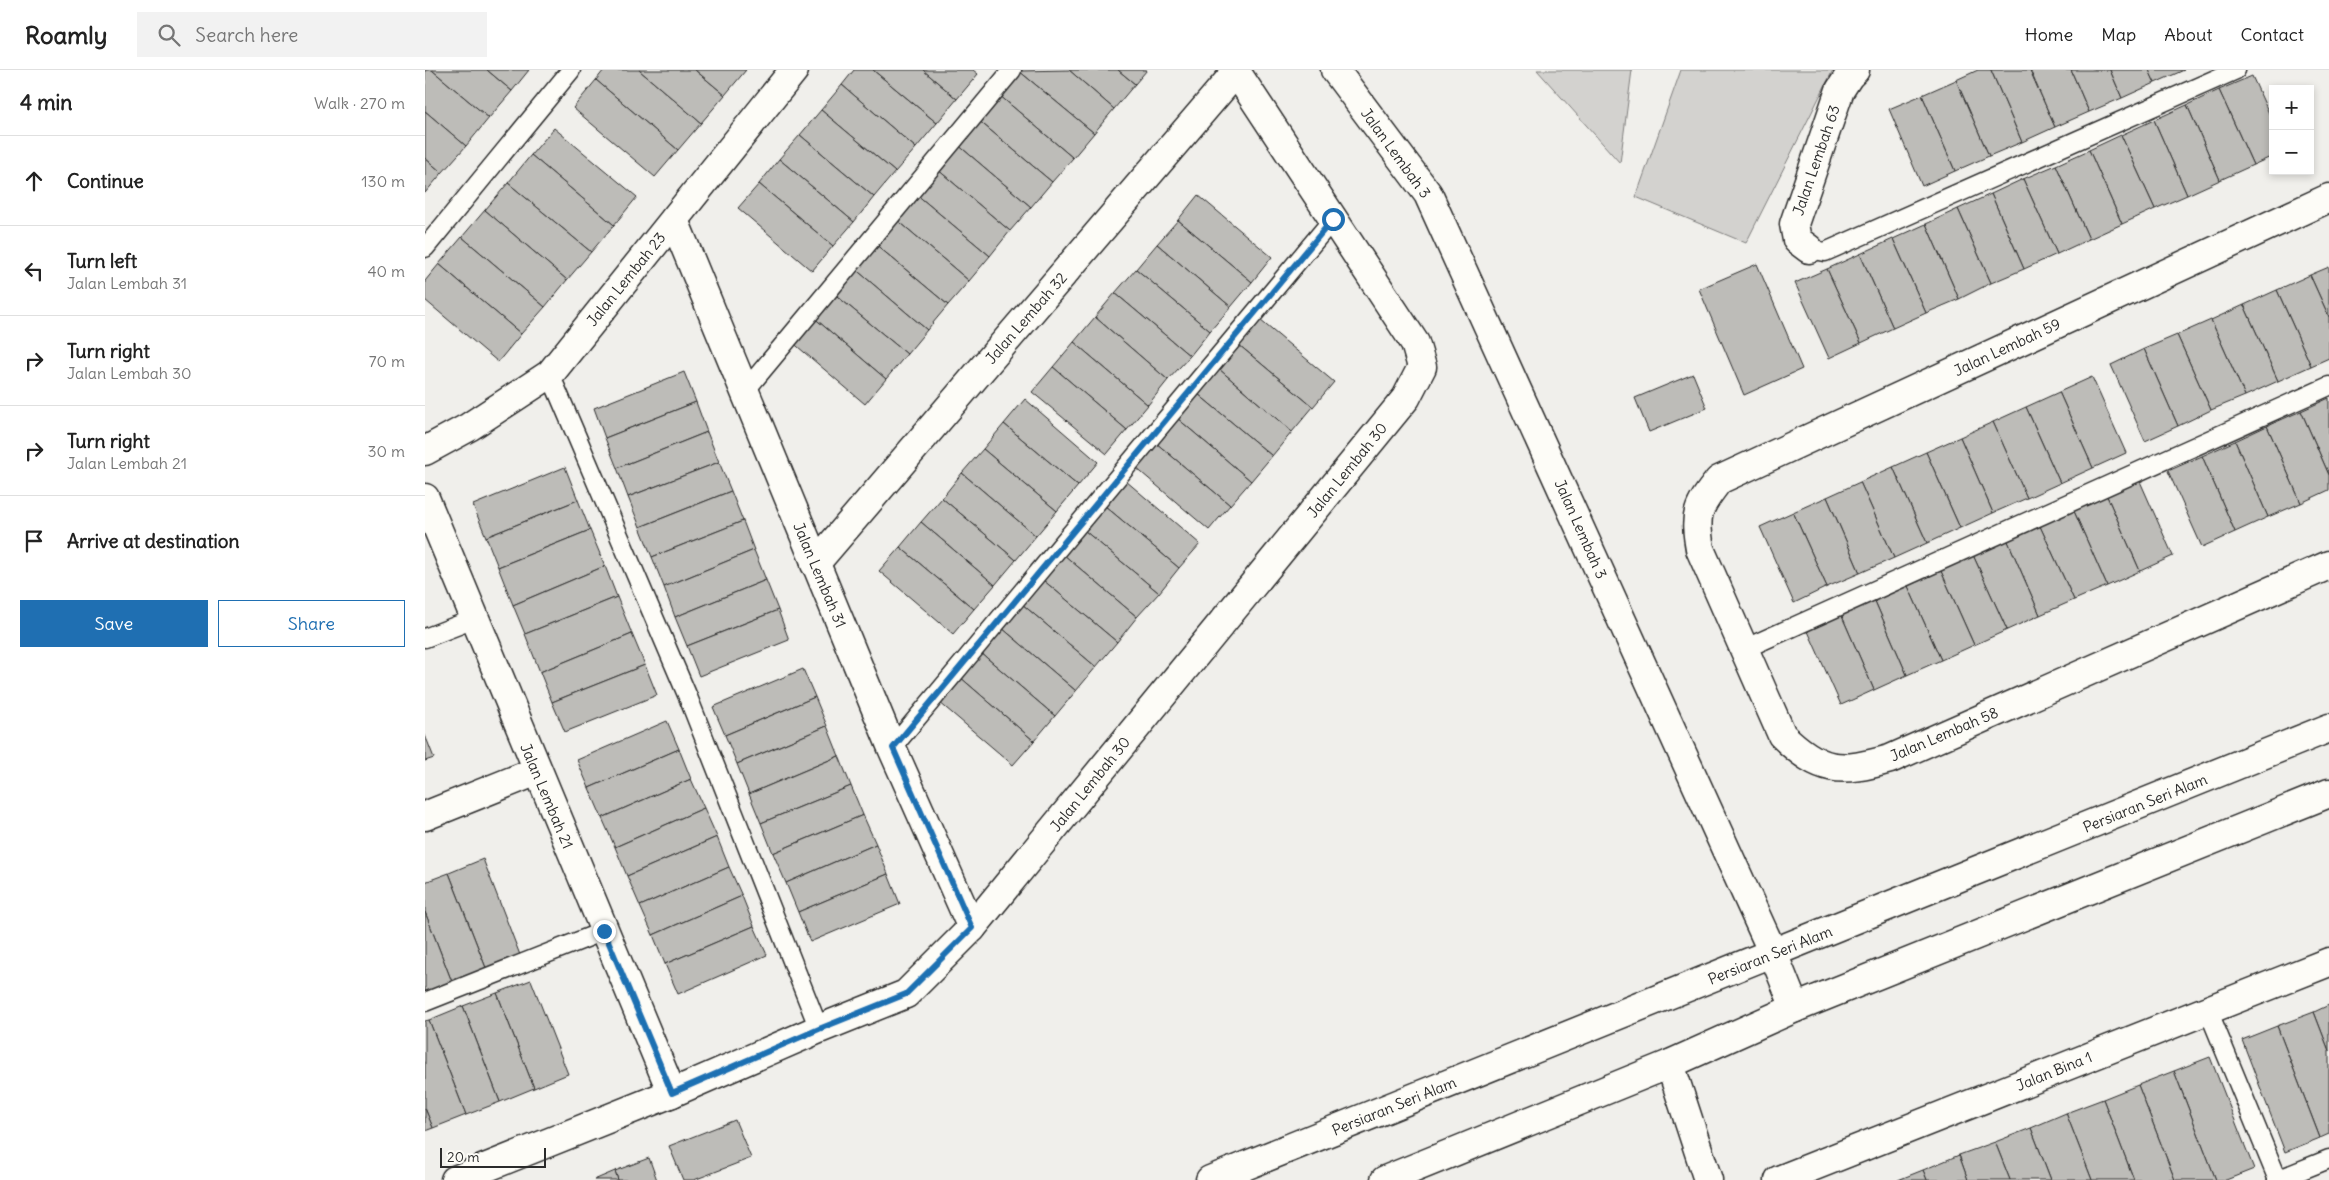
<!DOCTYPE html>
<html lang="en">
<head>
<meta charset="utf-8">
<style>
  :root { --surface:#fff; --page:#f2f2f2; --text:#222; --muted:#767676; --line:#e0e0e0; --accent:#1f6fb2 }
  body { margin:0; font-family:Delius,sans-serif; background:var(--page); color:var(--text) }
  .controls { position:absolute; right:15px; top:15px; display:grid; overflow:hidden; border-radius:0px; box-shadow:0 2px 8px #0003 }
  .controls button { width:45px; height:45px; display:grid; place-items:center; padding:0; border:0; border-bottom:1px solid var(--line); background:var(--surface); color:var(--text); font:25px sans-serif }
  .scale { position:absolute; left:15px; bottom:12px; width:106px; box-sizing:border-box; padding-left:5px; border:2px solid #2b2b2b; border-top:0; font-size:14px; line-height:18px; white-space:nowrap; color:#2b2b2b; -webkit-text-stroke:4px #fdfcf7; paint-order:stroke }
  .stop { position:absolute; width:15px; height:15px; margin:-11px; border:4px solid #1f6fb2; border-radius:50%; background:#fff }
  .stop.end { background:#1f6fb2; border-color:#fff; box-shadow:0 1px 5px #0008 }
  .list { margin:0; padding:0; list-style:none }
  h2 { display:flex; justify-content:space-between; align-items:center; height:65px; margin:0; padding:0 20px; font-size:21px }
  h2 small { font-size:16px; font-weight:400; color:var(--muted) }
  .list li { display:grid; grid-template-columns:32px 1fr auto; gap:15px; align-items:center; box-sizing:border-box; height:90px; padding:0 20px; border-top:1px solid var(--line) }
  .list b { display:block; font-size:19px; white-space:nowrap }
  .list p { margin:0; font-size:16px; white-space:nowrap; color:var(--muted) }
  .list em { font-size:16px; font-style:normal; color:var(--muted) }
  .actions { display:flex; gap:10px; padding:15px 20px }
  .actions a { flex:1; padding:11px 0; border:1px solid var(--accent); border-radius:0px; text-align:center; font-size:18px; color:var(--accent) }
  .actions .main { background:var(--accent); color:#fff }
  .icon { flex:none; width:28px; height:28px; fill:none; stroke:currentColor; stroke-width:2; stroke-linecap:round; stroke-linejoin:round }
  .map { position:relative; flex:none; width:1904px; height:1110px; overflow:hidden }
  header { display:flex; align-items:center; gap:30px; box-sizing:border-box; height:70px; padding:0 25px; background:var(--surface); border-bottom:1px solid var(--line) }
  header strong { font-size:24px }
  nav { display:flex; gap:28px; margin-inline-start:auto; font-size:18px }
  .search { width:350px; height:45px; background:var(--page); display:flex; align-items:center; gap:12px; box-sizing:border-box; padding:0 18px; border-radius:0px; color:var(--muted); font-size:19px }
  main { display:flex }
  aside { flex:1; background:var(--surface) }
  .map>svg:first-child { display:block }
</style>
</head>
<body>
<header>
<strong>Roamly</strong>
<div class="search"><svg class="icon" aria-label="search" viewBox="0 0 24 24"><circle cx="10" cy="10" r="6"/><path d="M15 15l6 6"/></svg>Search here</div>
<nav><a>Home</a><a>Map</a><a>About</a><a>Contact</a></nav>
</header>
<main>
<aside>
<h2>4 min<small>Walk · 270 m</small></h2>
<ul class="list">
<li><svg class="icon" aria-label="ahead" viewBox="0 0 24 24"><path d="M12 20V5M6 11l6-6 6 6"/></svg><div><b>Continue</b></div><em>130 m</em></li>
<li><svg class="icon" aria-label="left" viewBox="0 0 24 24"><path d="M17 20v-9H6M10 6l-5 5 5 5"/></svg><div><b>Turn left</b><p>Jalan Lembah 31</p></div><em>40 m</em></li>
<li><svg class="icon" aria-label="right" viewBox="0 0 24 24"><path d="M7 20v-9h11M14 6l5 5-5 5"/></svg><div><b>Turn right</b><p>Jalan Lembah 30</p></div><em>70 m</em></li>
<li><svg class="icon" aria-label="right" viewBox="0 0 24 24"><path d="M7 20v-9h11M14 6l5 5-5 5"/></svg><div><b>Turn right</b><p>Jalan Lembah 21</p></div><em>30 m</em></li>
<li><svg class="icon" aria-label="arrive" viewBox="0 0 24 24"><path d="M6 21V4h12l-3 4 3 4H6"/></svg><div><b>Arrive at destination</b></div></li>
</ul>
<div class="actions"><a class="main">Save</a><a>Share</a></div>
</aside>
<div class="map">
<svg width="1904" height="1110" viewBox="0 0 1904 1110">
  <rect width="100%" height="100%" fill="#f0efeb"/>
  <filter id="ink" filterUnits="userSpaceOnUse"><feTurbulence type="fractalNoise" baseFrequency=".02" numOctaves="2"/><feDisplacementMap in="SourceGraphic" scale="10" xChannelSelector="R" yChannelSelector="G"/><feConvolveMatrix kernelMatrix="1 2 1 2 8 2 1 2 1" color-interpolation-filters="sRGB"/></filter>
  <g filter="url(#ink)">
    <!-- green -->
    <g fill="#d3d2cf" stroke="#7f7e7d">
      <path d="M1112,0H1207L1195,93Z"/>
      <path d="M1256,0H1408L1321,173L1211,127Z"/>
    </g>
    <!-- building -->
    <g fill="#bdbcb8" stroke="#2b2b2b">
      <path d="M0,0H7L64,48L41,76L0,41Z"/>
      <path d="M7,0H62L87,21L64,48Z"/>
      <path d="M62,0H104L87,21Z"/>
      <path d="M179,0H214L276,53L253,80L171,10Z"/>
      <path d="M214,0H270L300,25L276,53Z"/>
      <path d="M270,0H321L300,25Z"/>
      <path d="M429,0H448L512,53L491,78L417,15Z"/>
      <path d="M448,0H498L532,29L512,53Z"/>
      <path d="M498,0H548L553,4L532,29Z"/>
      <path d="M644,0H693L710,14L689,39Z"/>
      <path d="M644,0L689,39L669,63L594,1Z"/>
      <path d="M693,0H722L710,14Z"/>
      <path d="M1553,0H1566L1597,72L1564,86L1531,10Z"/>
      <path d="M1566,0H1605L1630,57L1597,72Z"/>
      <path d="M1605,0H1646L1664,42L1630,57Z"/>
      <path d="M1646,0H1685L1697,28L1664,42Z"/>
      <path d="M1685,0H1724L1730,13L1697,28Z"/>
      <path d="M1724,0H1759L1730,13Z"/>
      <path d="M594,1L669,63L648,88L574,25Z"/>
      <path d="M1827,6L1848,52V86L1828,95L1794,20Z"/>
      <path d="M171,10L253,80L230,107L148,38Z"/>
      <path d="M1531,10L1564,86L1530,101L1497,25Z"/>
      <path d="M417,15L491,78L470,102L396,40Z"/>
      <path d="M1794,20L1828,95L1795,110L1762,35Z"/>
      <path d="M574,25L648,88L627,112L553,50Z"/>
      <path d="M1497,25L1530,101L1497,116L1464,39Z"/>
      <path d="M1762,35L1795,110L1762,125L1729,50Z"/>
      <path d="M396,40L470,102L449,127L375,65Z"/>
      <path d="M0,41L41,76L17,103L0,88Z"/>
      <path d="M553,50L627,112L606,137L532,74Z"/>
      <path d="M1729,50L1762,125L1730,139L1696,65Z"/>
      <path d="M129,58L212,127L189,155L106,85Z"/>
      <path d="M375,65L449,127L429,152L354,89Z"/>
      <path d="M1696,65L1730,139L1697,154L1664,80Z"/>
      <path d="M532,74L606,137L585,161L512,99Z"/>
      <path d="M1664,80L1697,154L1664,169L1631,95Z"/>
      <path d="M106,85L189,155L166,182L83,113Z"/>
      <path d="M0,88L17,103L0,123Z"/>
      <path d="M354,89L429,152L408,176L334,114Z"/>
      <path d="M1631,95L1664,169L1632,184L1598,109Z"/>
      <path d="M512,99L585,161L565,186L491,124Z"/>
      <path d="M1598,109L1632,184L1599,199L1566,124Z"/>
      <path d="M83,113L166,182L142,210L60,140Z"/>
      <path d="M334,114L408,176L387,201L313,138Z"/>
      <path d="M491,124L565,186L544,211L470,148Z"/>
      <path d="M1566,124L1599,199L1566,213L1533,139Z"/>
      <path d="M773,125L847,187L827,212L753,150Z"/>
      <path d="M1533,139L1566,213L1534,229L1501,154Z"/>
      <path d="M60,140L142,210L120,237L37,167Z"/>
      <path d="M470,148L544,211L523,235L449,173Z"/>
      <path d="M753,150L827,212L806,237L732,174Z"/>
      <path d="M1501,154L1534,229L1501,243L1468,169Z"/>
      <path d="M37,167L120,237L96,264L14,194Z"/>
      <path d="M1468,169L1501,243L1468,258L1435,184Z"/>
      <path d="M449,173L523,235L502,260L428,197Z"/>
      <path d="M732,174L806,237L785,261L711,199Z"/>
      <path d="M1435,184L1468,258L1436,273L1402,199Z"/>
      <path d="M14,194L96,264L73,292L0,230V211Z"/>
      <path d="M1332,194L1377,299L1319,325L1274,219Z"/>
      <path d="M428,197L502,260L482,284L407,222Z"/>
      <path d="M1904,197V247L1885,205Z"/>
      <path d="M711,199L785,261L765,286L690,223Z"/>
      <path d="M1402,199L1436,273L1404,288L1370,213Z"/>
      <path d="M1885,205L1904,247V288L1886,296L1852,220Z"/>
      <path d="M1852,220L1886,296L1853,311L1819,235Z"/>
      <path d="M407,222L482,284L461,309L387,246Z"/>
      <path d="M690,223L765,286L743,310L670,247Z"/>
      <path d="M1819,235L1853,311L1820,326L1786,250Z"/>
      <path d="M387,246L461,309L440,334L366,271Z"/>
      <path d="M670,247L743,310L723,335L649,272Z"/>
      <path d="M835,250L909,312L888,337L814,275Z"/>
      <path d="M1786,250L1820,326L1786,340L1752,265Z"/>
      <path d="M1752,265L1786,340L1753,356L1719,279Z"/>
      <path d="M649,272L723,335L702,360L628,297Z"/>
      <path d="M814,275L888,337L867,362L794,299Z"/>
      <path d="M1719,279L1753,356L1720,371L1686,295Z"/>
      <path d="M628,297L702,360L682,384L607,322Z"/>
      <path d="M794,299L867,362L847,386L773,324Z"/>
      <path d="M259,302L271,332L180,368L169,338Z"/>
      <path d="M1268,304L1282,338L1224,362L1210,328Z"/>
      <path d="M1667,307L1701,383L1668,398L1634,322Z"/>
      <path d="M1634,322L1668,398L1635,413L1601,337Z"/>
      <path d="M773,324L847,386L826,411L752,348Z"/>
      <path d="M1904,328V405L1876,341Z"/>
      <path d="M600,329L673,392L653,416L579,354Z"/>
      <path d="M271,332L282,362L192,398L180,368Z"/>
      <path d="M1601,337L1635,413L1602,428L1568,352Z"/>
      <path d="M1876,341L1904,405V420L1876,433L1842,356Z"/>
      <path d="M752,348L826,411L805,435L731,373Z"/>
      <path d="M1568,352L1602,428L1568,443L1535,367Z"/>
      <path d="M579,354L653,416L632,441L558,379Z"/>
      <path d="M1842,356L1876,433L1843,447L1810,371Z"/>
      <path d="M282,362L294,392L203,427L192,398Z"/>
      <path d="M1535,367L1568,443L1535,458L1501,382Z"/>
      <path d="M1810,371L1843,447L1810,462L1777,386Z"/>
      <path d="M731,373L805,435L784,460L710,397Z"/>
      <path d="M558,379L632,441L611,466L537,403Z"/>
      <path d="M1501,382L1535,458L1502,473L1468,397Z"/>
      <path d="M1777,386L1810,462L1777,477L1743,401Z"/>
      <path d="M294,392L306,421L215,457L203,427Z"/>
      <path d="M140,397L153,430L61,467L48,435Z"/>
      <path d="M1468,397L1502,473L1469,488L1435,412Z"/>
      <path d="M537,403L611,466L591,490L517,428Z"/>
      <path d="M1714,409L1748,486L1715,501L1681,424Z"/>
      <path d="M701,411L775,474L754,498L680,436Z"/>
      <path d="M1435,412L1469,488L1435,503L1402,427Z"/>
      <path d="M306,421L318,451L227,487L215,457Z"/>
      <path d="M1681,424L1715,501L1682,516L1648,439Z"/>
      <path d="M1402,427L1435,503L1402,517L1368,442Z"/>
      <path d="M517,428L591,490L570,515L496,452Z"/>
      <path d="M153,430L165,460L73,497L61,467Z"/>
      <path d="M680,436L754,498L734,523L660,461Z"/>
      <path d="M1648,439L1682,516L1649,530L1614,454Z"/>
      <path d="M1368,442L1402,517L1369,533L1335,457Z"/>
      <path d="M318,451L329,480L239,517L227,487Z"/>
      <path d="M496,452L570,515L549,539L475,477Z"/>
      <path d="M1614,454L1649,530L1615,545L1582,469Z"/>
      <path d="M165,460L180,496L88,535L73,497Z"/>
      <path d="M660,461L734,523L712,547L639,485Z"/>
      <path d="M1582,469L1615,545L1582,560L1548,485Z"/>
      <path d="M475,477L549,539L528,564L454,501Z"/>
      <path d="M329,480L341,510L250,547L239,517Z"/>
      <path d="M639,485L712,547L692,572L618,510Z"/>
      <path d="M1548,485L1582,560L1549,575L1515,499Z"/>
      <path d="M180,496L192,527L100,564L88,535Z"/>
      <path d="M1515,499L1549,575L1516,590L1482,514Z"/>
      <path d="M341,510L353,540L262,576L250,547Z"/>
      <path d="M618,510L692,572L671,597L597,534Z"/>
      <path d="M1482,514L1516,590L1482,605L1449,529Z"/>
      <path d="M192,527L207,564L115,602L100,564Z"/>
      <path d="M1449,529L1482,605L1449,620L1416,544Z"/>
      <path d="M597,534L671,597L651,621L577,558Z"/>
      <path d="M353,540L364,570L274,606L262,576Z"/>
      <path d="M1416,544L1449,620L1416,635L1382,559Z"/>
      <path d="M577,558L651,621L630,646L556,583Z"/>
      <path d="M207,564L220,595L127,632L115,602Z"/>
      <path d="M556,583L630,646L609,671L535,607Z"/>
      <path d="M220,595L232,625L140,662L127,632Z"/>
      <path d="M378,599L390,627L300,665L288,637Z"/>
      <path d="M535,607L609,671L588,695L514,632Z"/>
      <path d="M390,627L402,656L312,694L300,665Z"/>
      <path d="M242,651L254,679L164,718L152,690Z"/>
      <path d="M402,656L414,686L324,724L312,694Z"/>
      <path d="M0,665L9,688L0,691Z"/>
      <path d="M254,679L266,709L177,748L164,718Z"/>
      <path d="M414,686L426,716L336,753L324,724Z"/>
      <path d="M266,709L279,738L190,777L177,748Z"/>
      <path d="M426,716L438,745L348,783L336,753Z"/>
      <path d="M279,738L292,767L202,806L190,777Z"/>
      <path d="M438,745L451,774L361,813L348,783Z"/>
      <path d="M292,767L304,797L215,836L202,806Z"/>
      <path d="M451,774L463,804L373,842L361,813Z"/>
      <path d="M58,789L95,885L61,898L24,803Z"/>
      <path d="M304,797L317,826L228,865L215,836Z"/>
      <path d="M24,803L61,898L27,912L0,842V812Z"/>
      <path d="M463,804L475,834L385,872L373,842Z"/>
      <path d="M317,826L329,856L240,894L228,865Z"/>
      <path d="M0,842L27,912L0,923Z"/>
      <path d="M329,856L342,885L253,924L240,894Z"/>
      <path d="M106,910L143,1004L109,1018L72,923Z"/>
      <path d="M72,923L109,1018L75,1032L38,936Z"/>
      <path d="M1904,935V981L1889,942Z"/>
      <path d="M38,936L75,1032L41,1045L4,950Z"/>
      <path d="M1889,942L1904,981V1064L1895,1068L1852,956Z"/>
      <path d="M4,950L41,1045L8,1058L0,1038V951Z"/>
      <path d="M1852,956L1895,1068L1860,1082L1817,970Z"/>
      <path d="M1785,987L1829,1099L1801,1110H1791L1749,1001Z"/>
      <path d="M1749,1001L1791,1110H1750L1713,1015Z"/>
      <path d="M1713,1015L1750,1110H1709L1678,1029Z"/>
      <path d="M1678,1029L1709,1110H1667L1641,1043Z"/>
      <path d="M0,1038L8,1058L0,1061Z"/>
      <path d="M1641,1043L1667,1110H1626L1606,1058Z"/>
      <path d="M310,1050L326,1088L269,1110H258L244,1076Z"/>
      <path d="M1606,1058L1626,1110H1585L1570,1072Z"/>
      <path d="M1570,1072L1585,1110H1543L1534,1085Z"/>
      <path d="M1534,1085L1543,1110H1502L1498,1100Z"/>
      <path d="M224,1088L232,1110H193L190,1101Z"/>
      <path d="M1498,1100L1502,1110H1473Z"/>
      <path d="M190,1101L193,1110H169Z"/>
    </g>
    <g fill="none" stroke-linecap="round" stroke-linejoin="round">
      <!-- service casing -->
      <g stroke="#2b2b2b" stroke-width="21">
        <g id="service">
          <path d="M0,178L146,0"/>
          <path d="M1384,179L1400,182L1811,0"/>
          <path d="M125,304L263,627L394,959"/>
          <path d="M320,321L587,0"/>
          <path d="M0,568L49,549"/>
          <path d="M1319,579L1904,316"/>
          <path d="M467,678L908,149"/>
          <path d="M0,932L179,861"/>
          <path d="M1783,940L1853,1110"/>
          <path d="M1852,1110L1904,1089"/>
        </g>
      </g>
      <!-- minor casing -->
      <g stroke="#2b2b2b" stroke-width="31">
        <g id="minor">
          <path d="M910,0L1003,124L1348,883L1370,938"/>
          <path d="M1904,128L1294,410C1272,438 1269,444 1275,479L1357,665C1396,703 1415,703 1465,689L1904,495"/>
          <path d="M249,150L467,678L547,858"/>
          <path d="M1384,179L1372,170L1369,154L1415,20L1424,6L1430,0"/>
          <path d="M0,381L44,357L125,304L369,0"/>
          <path d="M0,428L247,1023"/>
          <path d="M390,494L811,2"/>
          <path d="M0,746L112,701"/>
          <path d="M1245,994L1283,1110"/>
          <path d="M30,1110L247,1023L394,959L481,924L547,858L981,328L997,297L990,273L810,0"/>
          <path d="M1354,1110L1904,892"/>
        </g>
      </g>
      <!-- secondary casing -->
      <g stroke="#2b2b2b" stroke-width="31">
        <g id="secondary">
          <path d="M785,1110L1904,658"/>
          <path d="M960,1110L1245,994L1370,938L1904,723"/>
        </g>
      </g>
      <!-- service -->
      <use href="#service" stroke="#fdfcf7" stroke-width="18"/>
      <!-- minor -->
      <use href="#minor" stroke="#fdfcf7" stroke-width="28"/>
      <!-- secondary -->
      <use href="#secondary" stroke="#fdfcf7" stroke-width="28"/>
    </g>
  </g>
  <g fill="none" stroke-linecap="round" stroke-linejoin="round" filter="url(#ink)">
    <!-- route -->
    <path stroke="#1f6fb2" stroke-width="6" d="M179,861L247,1023L394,959L481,924L547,858L468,678L908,149"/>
  </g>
  <g text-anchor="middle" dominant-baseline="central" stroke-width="4.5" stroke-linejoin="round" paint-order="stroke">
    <!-- street labels -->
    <g font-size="15" fill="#2b2b2b" stroke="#fdfcf7">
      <text transform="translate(971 83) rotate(54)">Jalan Lembah 3</text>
      <text transform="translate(1391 90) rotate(-71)">Jalan Lembah 63</text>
      <text transform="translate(201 209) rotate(-51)">Jalan Lembah 23</text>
      <text transform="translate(601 248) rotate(-49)">Jalan Lembah 32</text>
      <text transform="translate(1582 277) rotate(-25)">Jalan Lembah 59</text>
      <text transform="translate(922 400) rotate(-51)">Jalan Lembah 30</text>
      <text transform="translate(1156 459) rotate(66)">Jalan Lembah 3</text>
      <text transform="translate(395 505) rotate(67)">Jalan Lembah 31</text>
      <text transform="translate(1519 664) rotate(-23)">Jalan Lembah 58</text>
      <text transform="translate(665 714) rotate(-51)">Jalan Lembah 30</text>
      <text transform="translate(122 726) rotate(67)">Jalan Lembah 21</text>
      <text transform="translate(1720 733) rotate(-22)">Persiaran Seri Alam</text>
      <text transform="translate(1345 885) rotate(-22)">Persiaran Seri Alam</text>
      <text transform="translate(1629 1001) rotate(-22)">Jalan Bina 1</text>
      <text transform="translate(969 1036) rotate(-22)">Persiaran Seri Alam</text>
    </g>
  </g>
</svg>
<div class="controls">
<button>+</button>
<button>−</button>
</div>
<div class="scale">20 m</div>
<div class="stop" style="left:908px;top:149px"></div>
<div class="stop end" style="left:179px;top:861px"></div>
</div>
</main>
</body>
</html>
